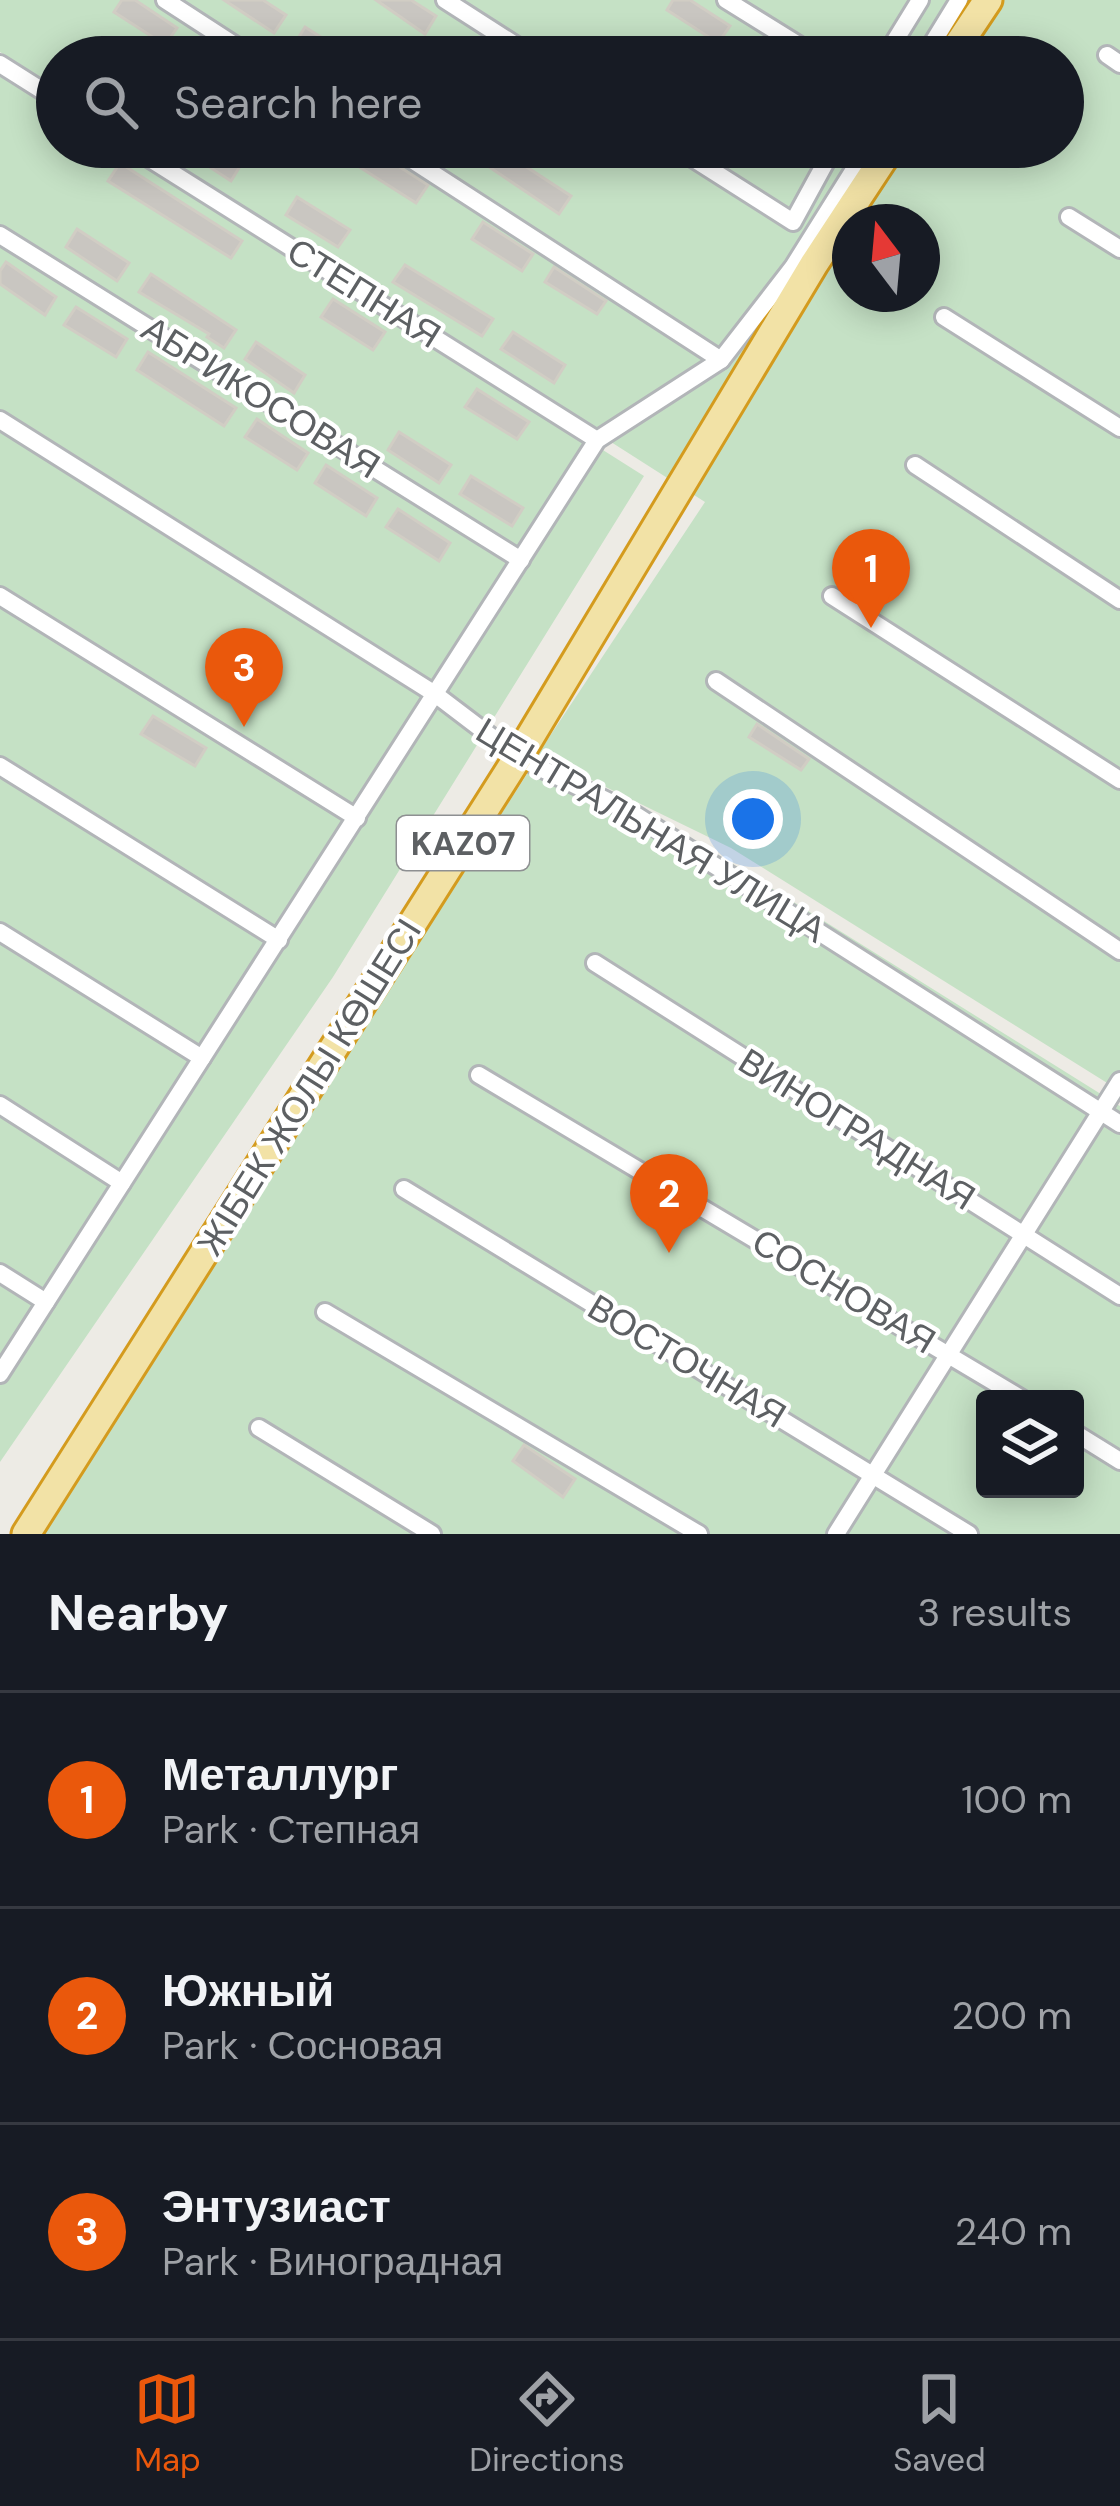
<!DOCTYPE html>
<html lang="en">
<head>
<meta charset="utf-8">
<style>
  :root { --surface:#171b24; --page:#20242c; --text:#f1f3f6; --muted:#9ea1a6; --line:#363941; --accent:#ea580c }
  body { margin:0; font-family:"DM Sans",sans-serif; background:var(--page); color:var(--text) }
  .controls { position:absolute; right:36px; bottom:36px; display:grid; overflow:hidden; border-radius:12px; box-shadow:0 6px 30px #0003 }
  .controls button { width:108px; height:108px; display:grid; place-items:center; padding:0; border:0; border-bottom:3px solid var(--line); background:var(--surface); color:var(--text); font:60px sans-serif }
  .compass { position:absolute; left:832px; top:204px; width:108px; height:108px; border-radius:50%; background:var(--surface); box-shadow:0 6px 30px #0003; rotate:344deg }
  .you { position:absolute; left:753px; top:819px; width:42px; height:42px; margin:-30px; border:9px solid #fff; border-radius:50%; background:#1a73e8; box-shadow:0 0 0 18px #1a73e833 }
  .badge { display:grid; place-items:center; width:78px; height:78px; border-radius:50%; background:var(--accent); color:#fff; font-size:39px; font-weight:700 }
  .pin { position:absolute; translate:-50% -99px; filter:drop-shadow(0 3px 6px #0008) }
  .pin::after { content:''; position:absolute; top:63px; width:42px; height:36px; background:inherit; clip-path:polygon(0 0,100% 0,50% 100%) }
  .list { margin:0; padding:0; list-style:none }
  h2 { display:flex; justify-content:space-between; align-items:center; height:156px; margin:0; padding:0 48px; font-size:51px }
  h2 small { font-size:39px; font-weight:400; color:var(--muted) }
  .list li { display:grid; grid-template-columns:78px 1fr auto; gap:36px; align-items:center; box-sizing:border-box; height:216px; padding:0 48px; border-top:3px solid var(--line) }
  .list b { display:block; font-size:45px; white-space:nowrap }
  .list p { margin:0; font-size:39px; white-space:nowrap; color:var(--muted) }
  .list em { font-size:39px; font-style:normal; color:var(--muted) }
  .icon { flex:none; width:66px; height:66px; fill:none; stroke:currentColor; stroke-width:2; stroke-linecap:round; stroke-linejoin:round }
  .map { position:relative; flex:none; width:1120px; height:1534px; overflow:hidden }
  .search { position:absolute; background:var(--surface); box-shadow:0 6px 30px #0003; left:36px; right:36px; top:36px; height:132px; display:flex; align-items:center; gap:30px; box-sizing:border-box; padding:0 42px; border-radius:66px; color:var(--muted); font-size:45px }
  .sheet { height:804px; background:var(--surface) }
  nav { display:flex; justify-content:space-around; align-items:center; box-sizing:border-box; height:168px; border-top:3px solid var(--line); background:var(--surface); font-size:33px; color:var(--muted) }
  nav a { display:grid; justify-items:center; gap:6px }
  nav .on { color:var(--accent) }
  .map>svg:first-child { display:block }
</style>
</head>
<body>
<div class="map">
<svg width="1120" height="1534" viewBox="0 0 1120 1534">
  <rect width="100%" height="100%" fill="#edebe5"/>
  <!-- green -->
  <g fill="#c5e1c5" fill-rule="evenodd">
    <path d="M0,0H1120V1091L731,848L538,754L705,502L149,147H1063V57H57V89L0,52ZM850,222H922V294H850Z"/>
    <path d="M0,69L57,105V147H123L644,476L333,977L0,1462Z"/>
    <path d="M536,760L683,833L1120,1106V1534H37ZM985,1399H1075V1489H985Z"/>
  </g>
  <!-- building -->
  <g fill="#c9c6c1" stroke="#d1cdc4" stroke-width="3">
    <path d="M122,0H135L177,28L165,45L114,12Z"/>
    <path d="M224,0H263L286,15L274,33Z"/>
    <path d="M376,0H411L436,16L425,34Z"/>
    <path d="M673,0H690L730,26L718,43L667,10Z"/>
    <path d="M305,27L352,57H313L294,45Z"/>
    <path d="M179,147H218L242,163L231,181Z"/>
    <path d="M328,147H368L428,185L416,203Z"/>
    <path d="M479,147H496L571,196L559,214L473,156Z"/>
    <path d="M120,163L242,241L231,258L108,181Z"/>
    <path d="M297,197L350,230L338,247L286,215Z"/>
    <path d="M483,222L533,254L522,271L472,239Z"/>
    <path d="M77,229L129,263L117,281L66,247Z"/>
    <path d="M6,262L56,297L45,315L0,284V271Z"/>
    <path d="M405,265L493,319L482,336L393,282Z"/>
    <path d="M554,267L606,301L597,314L545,282Z"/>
    <path d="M151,274L236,330L224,348L207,337L209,334L139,292Z"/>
    <path d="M333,299L385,332L373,350L321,317Z"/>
    <path d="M76,307L127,339L116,357L64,325Z"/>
    <path d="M513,332L565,365L554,383L501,349Z"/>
    <path d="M256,342L305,375L294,393L245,359Z"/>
    <path d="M148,352L236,408L224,426L137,370Z"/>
    <path d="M477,389L529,422L517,439L465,407Z"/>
    <path d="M257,419L308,453L297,470L245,437Z"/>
    <path d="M399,432L451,465L439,483L388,450Z"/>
    <path d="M326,465L377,498L366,516L315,483Z"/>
    <path d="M471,476L523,508L512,526L460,494Z"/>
    <path d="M398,509L450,543L439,561L386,527Z"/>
    <path d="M153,716L206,748L195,766L141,734Z"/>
    <path d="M757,724L809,759L801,770L749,737Z"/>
    <path d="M524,1445L575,1479L563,1497L513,1461Z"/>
  </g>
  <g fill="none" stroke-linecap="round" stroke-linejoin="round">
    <!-- minor casing -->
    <g stroke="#b2b5b8" stroke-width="22">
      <g id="minor">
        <path d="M165,0L253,57"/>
        <path d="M445,0L534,57"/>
        <path d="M726,0L818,57"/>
        <path d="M1107,55L1120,64"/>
        <path d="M885,57L920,0"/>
        <path d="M924,57L959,0"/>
        <path d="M0,64L57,100"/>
        <path d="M131,147L597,440"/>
        <path d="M392,147L721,360"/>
        <path d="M675,147L793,222L834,147"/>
        <path d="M1069,217L1120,249"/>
        <path d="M0,235L521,560"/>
        <path d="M944,317L1120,428"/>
        <path d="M0,420L435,694L518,757L634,814L1120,1124"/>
        <path d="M915,465L1120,600"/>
        <path d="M0,596L357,818"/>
        <path d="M832,596L1120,780"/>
        <path d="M716,681L1120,951"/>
        <path d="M0,766L279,940"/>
        <path d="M0,932L202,1058"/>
        <path d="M595,963L1120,1296"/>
        <path d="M479,1075L1022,1399"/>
        <path d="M0,1105L122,1183"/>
        <path d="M404,1189L969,1534"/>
        <path d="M0,1273L46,1302"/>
        <path d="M325,1312L699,1534"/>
        <path d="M0,1374L597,440L721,360L793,267L868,147"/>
        <path d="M259,1428L432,1534"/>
        <path d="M1075,1433L1120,1461"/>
        <path d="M836,1534L1120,1081"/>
      </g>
    </g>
    <!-- trunk casing -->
    <g stroke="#d49b1e" stroke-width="33">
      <g id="trunk">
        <path d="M950,57L988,0"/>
        <path d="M26,1534L518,757L814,264L891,147"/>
      </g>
    </g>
    <!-- minor -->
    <use href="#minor" stroke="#fff" stroke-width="16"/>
    <!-- trunk -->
    <use href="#trunk" stroke="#f2e2a6" stroke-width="27"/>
  </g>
  <g text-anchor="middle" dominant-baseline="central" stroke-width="9" stroke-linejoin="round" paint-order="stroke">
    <!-- shield labels -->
    <rect fill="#fff" stroke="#8e9092" stroke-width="3" x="397" y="816" width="132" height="54" rx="9"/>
    <g font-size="33" font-weight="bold" fill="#5d6063">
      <text x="463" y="843">KAZ07</text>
    </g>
    <!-- street labels -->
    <g font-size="36" fill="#5d6063" stroke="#fff">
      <text transform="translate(364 293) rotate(32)">СТЕПНАЯ</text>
      <text transform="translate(261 397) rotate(32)">АБРИКОСОВАЯ</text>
      <text transform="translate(651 830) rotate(31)">ЦЕНТРАЛЬНАЯ УЛИЦА</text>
      <text transform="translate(309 1087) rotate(-58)">ЖІБЕК ЖОЛЫ КӨШЕСІ</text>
      <text transform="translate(857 1129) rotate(32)">ВИНОГРАДНАЯ</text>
      <text transform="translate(844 1291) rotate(31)">СОСНОВАЯ</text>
      <text transform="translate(687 1361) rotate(31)">ВОСТОЧНАЯ</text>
    </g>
  </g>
</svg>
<div class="controls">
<button><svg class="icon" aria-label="layers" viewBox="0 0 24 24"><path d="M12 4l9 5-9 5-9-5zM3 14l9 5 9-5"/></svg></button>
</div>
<svg class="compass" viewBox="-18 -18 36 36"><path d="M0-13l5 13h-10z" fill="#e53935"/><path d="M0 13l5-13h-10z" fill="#9ea1a6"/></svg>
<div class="you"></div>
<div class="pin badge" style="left:871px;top:628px">1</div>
<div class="pin badge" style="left:669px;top:1253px">2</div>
<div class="pin badge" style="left:244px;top:727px">3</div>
<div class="search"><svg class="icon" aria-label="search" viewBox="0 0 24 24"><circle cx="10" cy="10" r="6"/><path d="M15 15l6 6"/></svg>Search here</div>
</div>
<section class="sheet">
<h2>Nearby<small>3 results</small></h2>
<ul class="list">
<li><span class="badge">1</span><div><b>Металлург</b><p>Park · Степная</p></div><em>100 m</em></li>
<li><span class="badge">2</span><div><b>Южный</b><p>Park · Сосновая</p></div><em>200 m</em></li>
<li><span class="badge">3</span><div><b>Энтузиаст</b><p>Park · Виноградная</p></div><em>240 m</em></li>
</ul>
</section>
<nav>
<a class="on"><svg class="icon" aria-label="map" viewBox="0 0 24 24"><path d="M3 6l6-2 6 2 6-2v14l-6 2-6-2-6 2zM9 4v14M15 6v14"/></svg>Map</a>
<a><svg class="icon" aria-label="directions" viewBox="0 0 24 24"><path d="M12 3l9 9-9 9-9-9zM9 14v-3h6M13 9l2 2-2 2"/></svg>Directions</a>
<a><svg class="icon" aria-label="saved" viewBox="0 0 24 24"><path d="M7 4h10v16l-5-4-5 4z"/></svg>Saved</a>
</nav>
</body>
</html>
